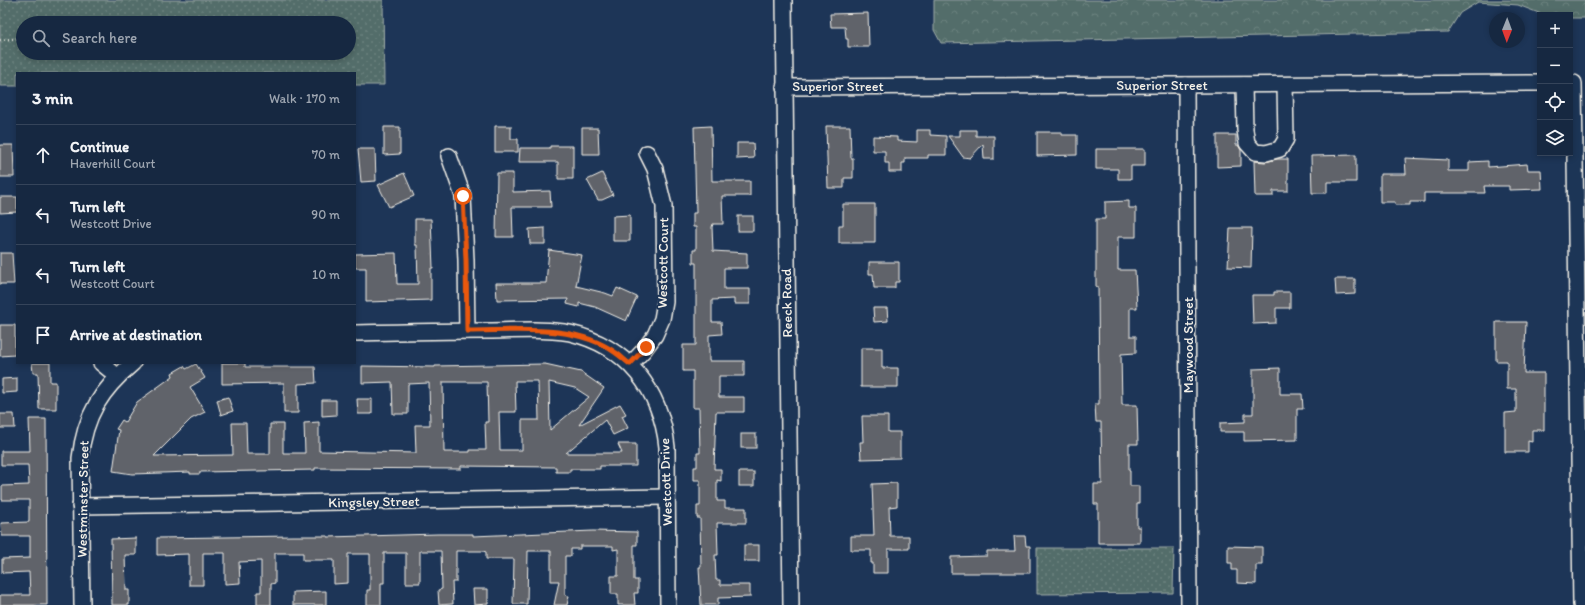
<!DOCTYPE html>
<html lang="en">
<head>
<meta charset="utf-8">
<style>
  :root { --surface:#162841; --page:#1f3048; --text:#f1f3f6; --muted:#9ea6b1; --line:#35445a }
  body { margin:0; font-family:Itim,sans-serif; background:var(--page); color:var(--text) }
  .controls { position:absolute; right:12px; top:12px; display:grid; overflow:hidden; border-radius:0px; box-shadow:0 2px 6px #0003 }
  .controls button { width:36px; height:36px; display:grid; place-items:center; padding:0; border:0; border-bottom:1px solid var(--line); background:var(--surface); color:var(--text); font:20px sans-serif }
  .compass { position:absolute; left:1489px; top:12px; width:36px; height:36px; border-radius:50%; background:var(--surface); box-shadow:0 2px 6px #0003; rotate:181deg }
  .stop { position:absolute; width:12px; height:12px; margin:-9px; border:3px solid #ea580c; border-radius:50%; background:#fff }
  .stop.end { background:#ea580c; border-color:#fff; box-shadow:0 1px 4px #0008 }
  .list { margin:0; padding:0; list-style:none }
  h2 { display:flex; justify-content:space-between; align-items:center; height:52px; margin:0; padding:0 16px; font-size:17px }
  h2 small { font-size:13px; font-weight:400; color:var(--muted) }
  .list li { display:grid; grid-template-columns:26px 1fr auto; gap:12px; align-items:center; box-sizing:border-box; height:60px; padding:0 16px; border-top:1px solid var(--line) }
  .list b { display:block; font-size:15px; white-space:nowrap }
  .list p { margin:0; font-size:13px; white-space:nowrap; color:var(--muted) }
  .list em { font-size:13px; font-style:normal; color:var(--muted) }
  .icon { flex:none; width:22px; height:22px; fill:none; stroke:currentColor; stroke-width:2; stroke-linecap:round; stroke-linejoin:round }
  .map { position:relative; flex:none; width:1585px; height:605px; overflow:hidden }
  .search { position:absolute; background:var(--surface); box-shadow:0 2px 6px #0003; left:16px; top:16px; width:340px; height:44px; display:flex; align-items:center; gap:10px; box-sizing:border-box; padding:0 14px; border-radius:22px; color:var(--muted); font-size:15px }
  .panel { position:absolute; background:var(--surface); box-shadow:0 2px 6px #0003; left:16px; top:72px; width:340px; height:292px; border-radius:0px }
  .map>svg:first-child { display:block }
</style>
</head>
<body>
<div class="map">
<svg width="1585" height="605" viewBox="0 0 1585 605">
  <defs>
    <pattern id="grass-dots" width="8" height="8" patternUnits="userSpaceOnUse"><rect width="8" height="8" fill="#526d6a"/><path d="M2 2h.1M6 6h.1" fill="none" stroke="#6c827f" stroke-width="1.8" stroke-linecap="round"/></pattern>
    <pattern id="forest-crowns" width="20" height="18" patternUnits="userSpaceOnUse"><rect width="20" height="18" fill="#526d6a"/><path d="M2 6a3 3 0 1 1 6 0M12 15a3 3 0 1 1 6 0" fill="none" stroke="#6c827f"/></pattern>
  </defs>
  <rect width="100%" height="100%" fill="#1d3557"/>
  <filter id="ink" filterUnits="userSpaceOnUse"><feTurbulence type="fractalNoise" baseFrequency=".025" numOctaves="2"/><feDisplacementMap in="SourceGraphic" scale="8" xChannelSelector="R" yChannelSelector="G"/><feConvolveMatrix kernelMatrix="1 2 1 2 8 2 1 2 1" color-interpolation-filters="sRGB"/></filter>
  <g filter="url(#ink)">
    <!-- grass -->
    <g fill="url(#grass-dots)" stroke="#a3afa9" fill-rule="evenodd">
      <path d="M0,0H383L384,85H355V73H17V86H0ZM23,23H349V53H23Z"/>
      <path d="M1037,548H1174L1173,593L1037,594Z"/>
    </g>
    <!-- forest -->
    <path fill="url(#forest-crowns)" stroke="#a3afa9" d="M934,0H1585V18H1570V15H1544L1518,5L1478,2L1460,13L1448,32L941,43L934,30Z"/>
    <!-- building -->
    <g fill="#61636b" stroke="#f4f1e8" fill-rule="evenodd">
      <path d="M868,13L869,47H848V39H846L845,27H831L830,14Z"/>
      <path d="M495,126H511V139H518V152H495Z"/>
      <path d="M711,126L712,181H750V196H722L723,224H713L712,227L713,251L747,253V268H724V289H750V304H734V299L712,300V322H721L722,334L709,335V361H744V376H719V397H744V412H716L714,469H721V481L717,480V501H725V508H746V523H717L718,555H715L716,580H720V585H750V597L718,598V605H701L699,567H701L700,518H697V506H700V480H694V467H697V453H700L699,408H693V371H683V345H696V263H693V250H696V227H693V213H696L694,127Z"/>
      <path d="M826,126H850L851,158H853V178H844V188H828Z"/>
      <path d="M384,127H400V154L384,155Z"/>
      <path d="M582,128H598L599,154H582Z"/>
      <path d="M917,130H930V135L946,136V155H928V158H905V163H902V172H889V163H885V151H873V136L897,137V141L917,142Z"/>
      <path d="M960,130H976V136H994V159H984L983,144L970,158L963,157L948,136H960Z"/>
      <path d="M1037,132H1062V135H1077V155L1037,156Z"/>
      <path d="M1217,135H1236V145H1238L1241,150V166L1217,167Z"/>
      <path d="M737,143H753L754,158L737,159Z"/>
      <path d="M0,145H13L14,177H0Z"/>
      <path d="M550,146H573V179H558V162H519L520,148H550Z"/>
      <path d="M358,149H375L376,181L361,182Z"/>
      <path d="M1096,149H1145V166H1131V179H1118V169H1096Z"/>
      <path d="M1356,155V182H1327V193H1312L1311,156Z"/>
      <path d="M1405,158L1448,160V171H1469V162L1488,161V167L1527,164L1528,170H1541L1542,189L1509,190V186H1484L1485,193H1424V202H1410V205H1395V202H1380V174H1406Z"/>
      <path d="M1277,159H1288V191H1273V196H1255L1254,161L1265,162Z"/>
      <path d="M404,173L414,196L389,207L378,185Z"/>
      <path d="M497,173H513V192L550,191L551,207H512L513,237H496Z"/>
      <path d="M602,173L613,195L602,200H598L587,180Z"/>
      <path d="M0,197H17V212L0,213Z"/>
      <path d="M1129,201V208H1136V237H1118V270H1135L1137,308H1130V336H1136V353L1121,354L1122,405H1137L1138,444H1129V471H1130V486H1139V504H1137V527H1140V543H1098V504H1094V484H1102L1101,422H1096L1095,404H1099L1098,287H1096V219H1105V202Z"/>
      <path d="M843,204H875V243H839V225H843Z"/>
      <path d="M630,215V241H613V216Z"/>
      <rect x="738" y="216" width="15" height="15"/>
      <path d="M415,219H431L433,268H431V300L366,302V268H355V254L396,253L397,284H418L417,245H415Z"/>
      <path d="M545,228V244H530L529,229Z"/>
      <path d="M1230,228H1252L1251,268L1228,267Z"/>
      <path d="M549,250L582,255L576,286L605,293L613,296L617,288L637,297L626,321L595,307L579,303V307L567,304L568,299L497,300L496,283H546Z"/>
      <path d="M0,253H12L14,284H0Z"/>
      <path d="M869,262H899V282H895V288H874L873,274H869Z"/>
      <path d="M1335,279H1355V294L1336,295Z"/>
      <path d="M1274,292H1290V308H1276V323L1253,324L1252,295H1274Z"/>
      <path d="M873,308H887L888,321L874,322Z"/>
      <path d="M1496,322H1526L1524,373H1544V430H1532V442L1528,441V452H1505V413L1516,412V389H1507V361H1496Z"/>
      <path d="M0,325H15V355L0,356Z"/>
      <path d="M861,348H882V368H898V387H861Z"/>
      <path d="M32,363H50V382H56V409H39L38,373H33Z"/>
      <path d="M222,363H245V367H315L316,383L298,384V413H284V383L222,384Z"/>
      <path d="M196,364L205,378L190,387L205,412L191,419L154,456L233,455L232,423H246L247,454H270V424H283V453H305L304,423L319,422V451L416,453L415,425H430L429,383L408,384V414H393L392,382L362,383V366L435,367V366L545,364L581,372L604,388L579,425L620,404L626,414L622,416L628,428L613,435L605,420L566,453H622L618,444H636V466H600V469H570V472H556V467L461,466V469L315,468V470L200,472V474H190V472L132,474L113,471L119,430L116,429L122,420L125,422L137,402L173,376L172,373L184,366L186,369ZM515,381H538L539,420H522V450H500L499,412H516ZM443,382H487L488,422H485L486,450H470V452H444ZM549,382L575,388L589,397L550,430Z"/>
      <path d="M1280,368V394H1302L1303,409H1297V440L1244,441V432H1220V423L1245,422V414H1253V369Z"/>
      <path d="M17,378V392L2,393V379Z"/>
      <path d="M228,397L233,411L221,415L217,400Z"/>
      <path d="M357,399H372V414H358Z"/>
      <path d="M322,400H336V415L322,416Z"/>
      <path d="M0,414H14L15,428H0Z"/>
      <path d="M862,416H888V432H900V458L861,459L860,442H863Z"/>
      <path d="M29,419H46L47,605H0V595H30L29,572L2,573V559L30,558V536H2L1,523L29,522V500H2V486L29,485L28,465H1V451H30Z"/>
      <rect x="741" y="434" width="15" height="14"/>
      <rect x="739" y="472" width="15" height="14"/>
      <path d="M897,483V506L889,507L890,536H909V549H888V573H873V563H871V550H851V536H874L872,484Z"/>
      <path d="M593,531L637,532V545H634V580H638V593H634L635,605H618V594H611V576H618V549L613,550V546H580V549H571V556H565V595L569,596L567,605H554L559,581H551V551H528L527,604H513L514,559H486V552L483,551H456V582H452L453,604L439,605L438,590L442,589L441,551H420V583H406V553H384V583H381V605H367V590H370V554H348V583L334,584V560H303V553H275V583L271,584V605H257V592H261V561L239,562L240,583L225,584V553H203V585H189V554L157,555V538L293,536H328V537L438,534H473V536Z"/>
      <path d="M1014,536H1025L1026,546H1030V573H951V557L987,556V551H1015Z"/>
      <path d="M136,538V555H125L126,590H129V605H112L111,539Z"/>
      <rect x="744" y="545" width="15" height="16"/>
      <path d="M1228,546L1262,547V565H1256V584L1237,583V570H1232V563H1228Z"/>
      <path d="M473,589H488V604L474,605Z"/>
      <path d="M326,591V605H293V592Z"/>
    </g>
    <g fill="none" stroke-linecap="round" stroke-linejoin="round">
      <!-- minor casing -->
      <g stroke="#f4f1e8" stroke-width="18">
        <g id="minor">
          <path d="M784,0L791,605"/>
          <path d="M1574,83L1581,605"/>
          <path d="M1186,85L1189,605"/>
          <path d="M1244,85L1245,130L1247,143L1255,152L1266,153L1280,149L1286,139L1285,85"/>
          <path d="M784,87L1540,83"/>
          <path d="M449,156L463,196L466,260L467,331"/>
          <path d="M355,333C399,332 444,331 488,331C514,331 545,328 570,333C627,346 661,390 667,447L668,605"/>
          <path d="M101,363L117,376"/>
          <path d="M630,365L643,351L655,335L662,319L665,302L664,206L655,169L647,153"/>
          <path d="M80,506L667,497"/>
          <path d="M82,605L80,458C85,415 101,390 133,363"/>
        </g>
      </g>
      <!-- path -->
      <path stroke="#f4f1e8" stroke-width="2.5" stroke-dasharray="1 3" stroke-linecap="butt" d="M0,40L23,38"/>
      <!-- minor -->
      <use href="#minor" stroke="#1d3557" stroke-width="15"/>
    </g>
  </g>
  <g fill="none" stroke-linecap="round" stroke-linejoin="round" filter="url(#ink)">
    <!-- route -->
    <path stroke="#ea580c" stroke-width="5" d="M463,196L466,260L467,331C515,331 575,323 616,353C621,356 625,361 630,364L646,347"/>
  </g>
  <g text-anchor="middle" dominant-baseline="central" stroke-width="4" stroke-linejoin="round" paint-order="stroke">
    <!-- street labels -->
    <g font-size="14" fill="#f4f1e8" stroke="#1d3557">
      <text x="1162" y="85">Superior Street</text>
      <text x="838" y="86">Superior Street</text>
      <text transform="translate(663 263) rotate(-89)">Westcott Court</text>
      <text transform="translate(787 303) rotate(-91)">Reeck Road</text>
      <text transform="translate(1188 345) rotate(-90)">Maywood Street</text>
      <text transform="translate(666 482) rotate(-92)">Westcott Drive</text>
      <text transform="translate(83 499) rotate(-89)">Westminster Street</text>
      <text transform="translate(374 502) rotate(-1)">Kingsley Street</text>
    </g>
  </g>
</svg>
<div class="controls">
<button>+</button>
<button>−</button>
<button><svg class="icon" aria-label="locate" viewBox="0 0 24 24"><circle cx="12" cy="12" r="6"/><path d="M12 2v4M12 18v4M2 12h4M18 12h4"/></svg></button>
<button><svg class="icon" aria-label="layers" viewBox="0 0 24 24"><path d="M12 4l9 5-9 5-9-5zM3 14l9 5 9-5"/></svg></button>
</div>
<svg class="compass" viewBox="-18 -18 36 36"><path d="M0-13l5 13h-10z" fill="#e53935"/><path d="M0 13l5-13h-10z" fill="#9ea6b1"/></svg>
<div class="stop" style="left:463px;top:196px"></div>
<div class="stop end" style="left:646px;top:347px"></div>
<div class="search"><svg class="icon" aria-label="search" viewBox="0 0 24 24"><circle cx="10" cy="10" r="6"/><path d="M15 15l6 6"/></svg>Search here</div>
<section class="panel">
<h2>3 min<small>Walk · 170 m</small></h2>
<ul class="list">
<li><svg class="icon" aria-label="ahead" viewBox="0 0 24 24"><path d="M12 20V5M6 11l6-6 6 6"/></svg><div><b>Continue</b><p>Haverhill Court</p></div><em>70 m</em></li>
<li><svg class="icon" aria-label="left" viewBox="0 0 24 24"><path d="M17 20v-9H6M10 6l-5 5 5 5"/></svg><div><b>Turn left</b><p>Westcott Drive</p></div><em>90 m</em></li>
<li><svg class="icon" aria-label="left" viewBox="0 0 24 24"><path d="M17 20v-9H6M10 6l-5 5 5 5"/></svg><div><b>Turn left</b><p>Westcott Court</p></div><em>10 m</em></li>
<li><svg class="icon" aria-label="arrive" viewBox="0 0 24 24"><path d="M6 21V4h12l-3 4 3 4H6"/></svg><div><b>Arrive at destination</b></div></li>
</ul>
</section>
</div>
</body>
</html>
